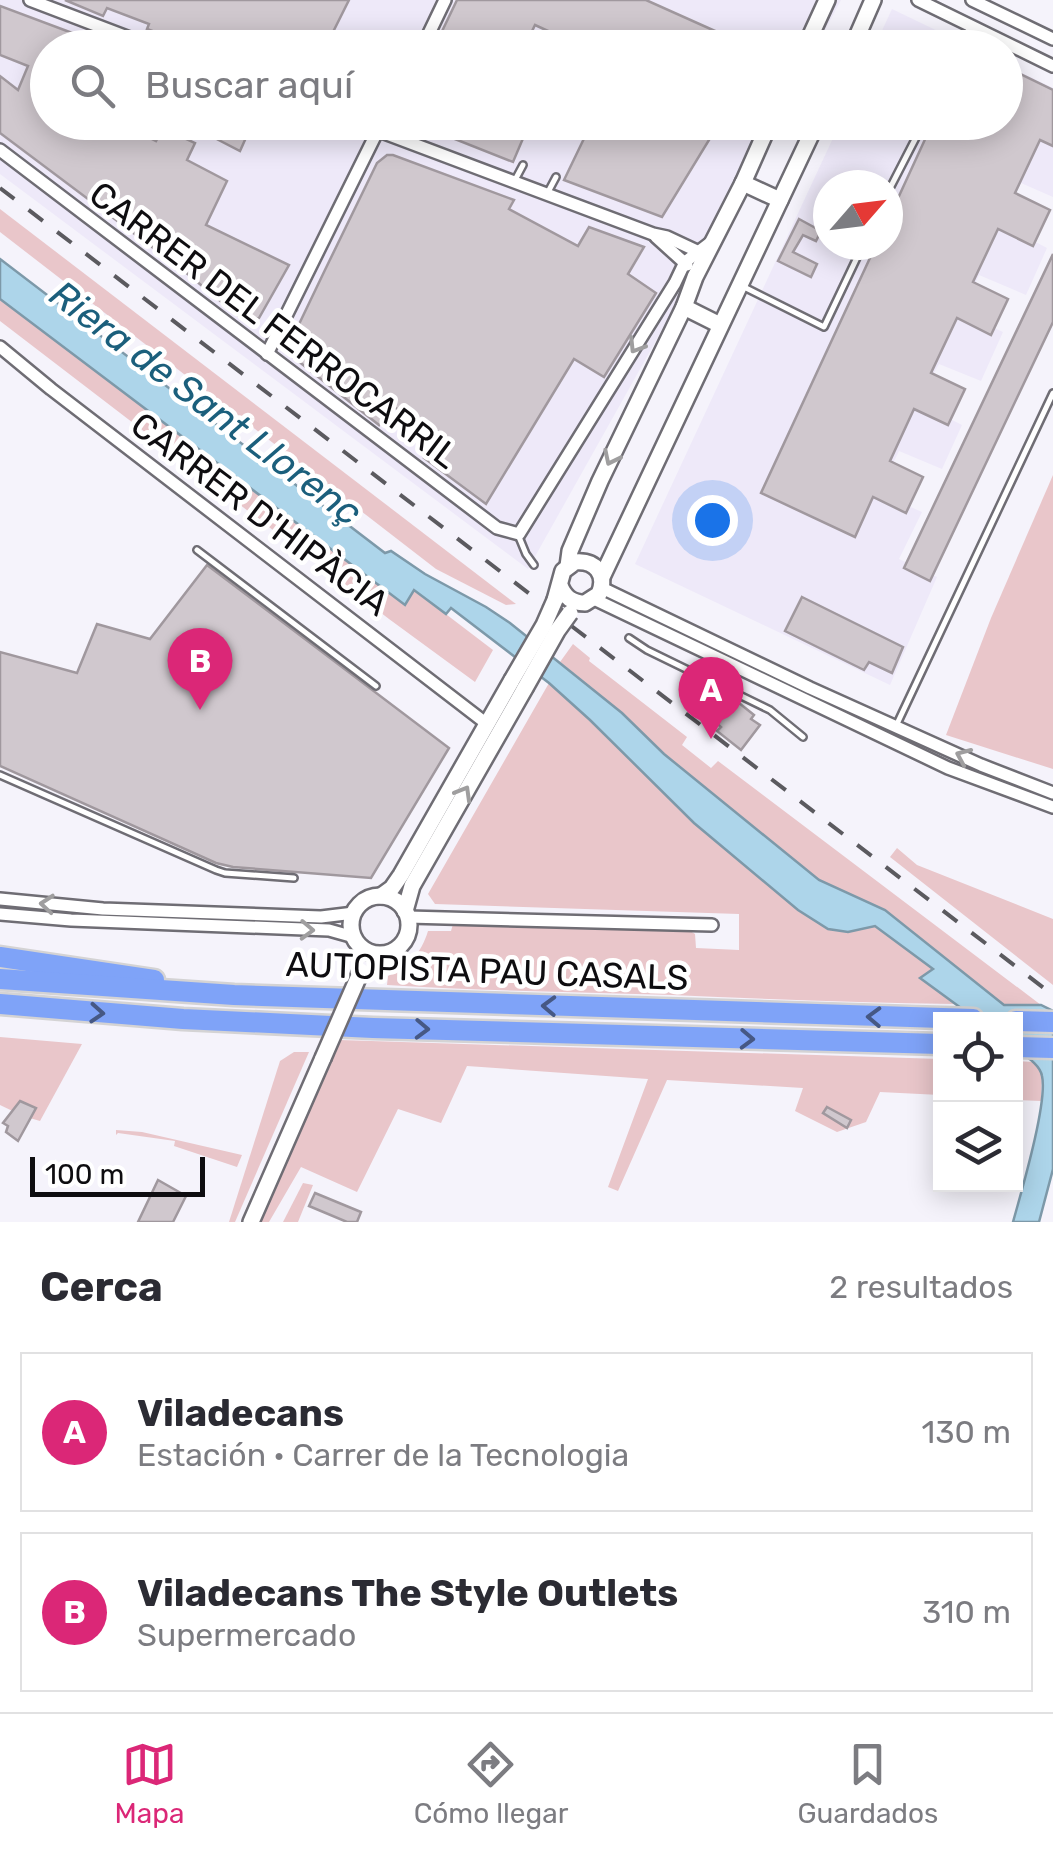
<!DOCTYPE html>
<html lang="es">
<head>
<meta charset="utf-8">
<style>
  :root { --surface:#fff; --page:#f2f2f3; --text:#2b2b33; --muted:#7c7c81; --line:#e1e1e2; --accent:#db2777 }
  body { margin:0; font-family:Rubik,sans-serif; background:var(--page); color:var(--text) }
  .controls { position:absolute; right:30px; bottom:30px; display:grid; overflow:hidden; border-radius:0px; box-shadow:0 5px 25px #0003 }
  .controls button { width:90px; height:90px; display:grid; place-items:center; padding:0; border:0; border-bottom:2px solid var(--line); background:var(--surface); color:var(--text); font:50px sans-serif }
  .compass { position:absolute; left:813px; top:170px; width:90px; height:90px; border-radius:50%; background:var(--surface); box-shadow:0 5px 25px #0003; rotate:62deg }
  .scale { position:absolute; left:30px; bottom:25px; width:175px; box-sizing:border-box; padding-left:10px; border:5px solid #0e0d10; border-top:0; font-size:28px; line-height:35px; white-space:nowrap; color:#0e0d10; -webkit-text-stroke:8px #fff; paint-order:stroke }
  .you { position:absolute; left:712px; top:520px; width:35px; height:35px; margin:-25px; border:8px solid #fff; border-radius:50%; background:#1a73e8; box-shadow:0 0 0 15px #1a73e833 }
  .badge { display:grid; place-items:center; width:65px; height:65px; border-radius:50%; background:var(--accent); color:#fff; font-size:32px; font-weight:700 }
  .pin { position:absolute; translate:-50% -82px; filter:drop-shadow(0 2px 5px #0008) }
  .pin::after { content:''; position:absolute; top:52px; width:35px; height:30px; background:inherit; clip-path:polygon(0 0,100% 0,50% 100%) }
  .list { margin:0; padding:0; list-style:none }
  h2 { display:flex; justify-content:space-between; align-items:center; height:130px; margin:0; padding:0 40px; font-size:42px }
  h2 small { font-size:32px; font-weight:400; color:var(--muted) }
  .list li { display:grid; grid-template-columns:65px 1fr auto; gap:30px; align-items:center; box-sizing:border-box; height:160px; margin:0 20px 20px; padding:0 20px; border:2px solid var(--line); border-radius:0px }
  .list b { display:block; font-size:38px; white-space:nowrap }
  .list p { margin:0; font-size:32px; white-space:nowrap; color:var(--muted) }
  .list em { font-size:32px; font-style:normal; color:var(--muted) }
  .icon { flex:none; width:55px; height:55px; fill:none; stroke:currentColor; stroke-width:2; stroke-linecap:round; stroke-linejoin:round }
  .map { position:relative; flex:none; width:1053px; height:1222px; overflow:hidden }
  .search { position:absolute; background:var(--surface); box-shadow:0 5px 25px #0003; left:30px; right:30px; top:30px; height:110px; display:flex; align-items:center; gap:25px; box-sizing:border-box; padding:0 35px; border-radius:55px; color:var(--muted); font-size:38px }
  .sheet { height:490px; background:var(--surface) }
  nav { display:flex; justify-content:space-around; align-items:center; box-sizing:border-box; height:140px; border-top:2px solid var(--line); background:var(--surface); font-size:28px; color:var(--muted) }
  nav a { display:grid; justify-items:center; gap:5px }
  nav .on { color:var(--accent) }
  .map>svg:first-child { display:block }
</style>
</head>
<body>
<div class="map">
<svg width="1053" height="1222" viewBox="0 0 1053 1222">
  <rect width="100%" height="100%" fill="#f5f3fb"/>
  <!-- built -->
  <g fill="#eee9f9" fill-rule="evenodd">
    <path d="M0,0H841L816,47L48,48V122L775,123L709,246L528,569L0,174Z"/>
    <path d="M892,9L971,47L874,48Z"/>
    <path d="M1006,65L1053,88V197L1021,183L1001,224L1047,248L1026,295L979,275L961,313L1003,332L981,381L939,364L917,402L962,425L942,469L899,451L879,493L922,512L899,559L937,577L890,685L635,564L840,123L1006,122ZM828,185H888V245H828Z"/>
  </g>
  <!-- green -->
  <g fill="#e9c6ca">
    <path d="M0,209L516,604L506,605L436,569L0,232Z"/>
    <path d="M0,299L399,601L409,586L493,650L475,682L389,619L0,321Z"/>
    <path d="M1053,475V769L946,735L991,618Z"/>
    <path d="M573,644L590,658L589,661L687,737L682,745L711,768L718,761L1041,1005H1004L886,910L824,892L732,819L622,713L560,662Z"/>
    <path d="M549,683L590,720L694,823L798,910L828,929L848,932L875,925L934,970L921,979L956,1004C861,1003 766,999 672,995C577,992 482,991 387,985L388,976C409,965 421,954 428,931H451L453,924L687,929L695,934L696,948L739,950V914L435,904L428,894Z"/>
    <path d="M897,848L917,865L1053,919V985L890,857Z"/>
    <path d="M0,1037L82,1044L40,1121L23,1116L0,1105Z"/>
    <path d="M340,1040L940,1059V1095L880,1092L866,1122L837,1132L795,1111L803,1088L667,1080L618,1191L608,1187L648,1079L467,1066L441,1123L398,1109L357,1192L301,1167L269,1222H260Z"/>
    <path d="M294,1052H309L235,1222H229L280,1061Z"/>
    <path d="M1016,1061L1033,1062L1042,1074L1041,1101L1016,1100Z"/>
    <path d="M116,1130L142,1132L242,1155L237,1167L174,1146L175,1141L118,1133L116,1135Z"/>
    <path d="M303,1183L313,1185L298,1222H283Z"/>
  </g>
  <!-- water -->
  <path fill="#add5ea" stroke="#7d99a9" stroke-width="2.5" d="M0,259L385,553L391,551L425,574L486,607L510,623L622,713L664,754L819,880L885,910L1004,1005H1041L1053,1011V1169L1039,1222H1013C1021,1193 1048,1102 1042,1076C1040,1064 1025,1056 1016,1049V1019H976L920,978L933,969L875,926L848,932L828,929L798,910L694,823L590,720L549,683L451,608L446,614L414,590L405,605L0,299Z"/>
  <!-- building -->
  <g fill="#d0c8ce" stroke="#a0989e" stroke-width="2.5">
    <path d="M65,0H349L329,40L314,32L306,48H197L147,29L149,24L107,8L103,16Z"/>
    <path d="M457,0H646L753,48H585L535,25L524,48H434Z"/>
    <path d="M0,6L107,46L48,48V122H137L134,130L156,141L163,128L195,143L187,160L227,181L206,225L289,265L259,318L246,322L184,271L0,133V76L18,90L28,66L0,55Z"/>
    <path d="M1006,67L1053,90V146L1040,140L1015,193L1050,210L1033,246L998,229L973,282L1008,299L991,335L957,318L931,373L965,389L948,425L914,409L890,461L923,477L906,513L873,497L855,537L761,493L876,245H888V220L933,122H1006Z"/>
    <path d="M196,122H253L240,151L209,135L212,129Z"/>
    <path d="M412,122H530L513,162Z"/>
    <path d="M592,122H621L630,127L632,122H720L662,217L564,180Z"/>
    <path d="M387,155H393L514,200L509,209L578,246L589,227L644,247L628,274L656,293L604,377L574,359L486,504L424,458L438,432L390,405L379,425L293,357L290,351V343L324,272L377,163Z"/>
    <path d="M799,219L821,231L816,241L803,235L793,252L817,264L811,277L778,261Z"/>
    <path d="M1053,254V322L930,581L904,568Z"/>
    <path d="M207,565L449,748L371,878L233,867L216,863L0,766V652L77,673L97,624L150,639Z"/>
    <path d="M802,597L903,647L892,673L869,662L864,670L785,631Z"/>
    <path d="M721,697L734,699L754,715L751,719L760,725L741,750L717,731L721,727L715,722V715L722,706Z"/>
    <path d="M20,1101L36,1108L18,1141L6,1132L8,1126L3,1123Z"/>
    <path d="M827,1107L851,1120L847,1128L823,1113Z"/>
    <path d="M158,1180L186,1196L173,1222H138Z"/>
    <path d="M315,1193L361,1212L357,1222H347L309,1206Z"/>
  </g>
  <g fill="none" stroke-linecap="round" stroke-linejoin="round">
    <!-- lane casing -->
    <g stroke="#6f6d74" stroke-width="10">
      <g id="lane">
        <path d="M961,48L970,27"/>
        <path d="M515,180L523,165"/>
        <path d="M548,192L556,177"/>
        <path d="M888,192L924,122"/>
        <path d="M742,286L824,327L863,245"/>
        <path d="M519,537L526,554L534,565"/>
        <path d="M197,550L376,686"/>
        <path d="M629,638L647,650L770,710L803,737"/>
        <path d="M896,726L1053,393"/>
        <path d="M0,775L216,870L225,873L294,878"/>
      </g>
    </g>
    <!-- street casing -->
    <g stroke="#6f6d74" stroke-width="16">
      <g id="street">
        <path d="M30,0L156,48"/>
        <path d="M918,0L1053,66"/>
        <path d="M972,0L1053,39"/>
        <path d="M422,48L445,0"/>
        <path d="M355,122L653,234L667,237L699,252"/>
        <path d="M0,150L497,528L519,534L675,283L685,262L710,243"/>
        <path d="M656,237L687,265"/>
        <path d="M0,347L51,389L487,724"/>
        <path d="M267,354L382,122"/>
        <path d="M602,588L810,688L981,765L1053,793"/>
        <path d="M594,599L948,768L1053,807"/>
        <path d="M0,899L103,909L321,917L354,913"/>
        <path d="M0,914L71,920L329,930L354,937"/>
        <path d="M408,917L712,925"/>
      </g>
    </g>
    <!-- secondary casing -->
    <g stroke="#6f6d74" stroke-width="20">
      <g id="secondary">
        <path d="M805,48L827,0"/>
        <path d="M852,48L873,0"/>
        <path d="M743,183L780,200"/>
        <path d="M684,307L720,325"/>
        <path d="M568,566L570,551L600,481L684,307L695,277L743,183L770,122"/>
        <path d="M602,577L817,122"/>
        <path d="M555,600L563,571L575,562C596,560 607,575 599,594L585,603C572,603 564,597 560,585"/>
        <path d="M381,896L392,888L401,875L512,680"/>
        <circle cx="380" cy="925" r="29"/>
        <path d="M405,911L412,886L525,688"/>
        <path d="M251,1222L323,1058"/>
      </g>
    </g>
    <!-- highway casing -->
    <g stroke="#d4d3d4" stroke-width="25">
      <g id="highway">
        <path d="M0,957L154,980"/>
        <path d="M0,979L234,995L973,1019"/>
        <path d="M0,1004L183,1019L373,1028L940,1044"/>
        <path d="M1016,1021L1053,1022"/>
        <path d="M1016,1047L1053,1048"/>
      </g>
    </g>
    <!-- lane -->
    <use href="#lane" stroke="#fff" stroke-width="5"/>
    <!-- street -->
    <use href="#street" stroke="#fff" stroke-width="11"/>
    <!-- secondary -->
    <use href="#secondary" stroke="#fff" stroke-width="15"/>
    <!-- highway -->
    <use href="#highway" stroke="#7fa3f8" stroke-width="20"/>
    <!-- rail -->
    <path stroke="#5b5a5f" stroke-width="4" stroke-dasharray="18 18" stroke-linecap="butt" d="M0,188L1053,995"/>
    <!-- secondary-bridge casing -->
    <g stroke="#6f6d74" stroke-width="20" stroke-linecap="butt">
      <g id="secondary-bridge">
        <path d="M512,680L544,625L555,600"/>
        <path d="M525,688L557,631L570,613"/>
        <path d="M323,1058L361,971"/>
      </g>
    </g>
    <!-- secondary-bridge -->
    <use href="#secondary-bridge" stroke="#fff" stroke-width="15"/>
  </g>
  <!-- one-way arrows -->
  <defs><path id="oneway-chevron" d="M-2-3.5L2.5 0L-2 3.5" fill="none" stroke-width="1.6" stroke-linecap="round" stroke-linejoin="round" transform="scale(2.5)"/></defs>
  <g stroke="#9f9e9f">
    <use href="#oneway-chevron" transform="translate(636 346) rotate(122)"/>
    <use href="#oneway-chevron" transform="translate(611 458) rotate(116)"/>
    <use href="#oneway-chevron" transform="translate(963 756) rotate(-156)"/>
    <use href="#oneway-chevron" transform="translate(464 793) rotate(-60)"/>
    <use href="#oneway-chevron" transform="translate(47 904) rotate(-175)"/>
    <use href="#oneway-chevron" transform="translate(307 930) rotate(2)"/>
  </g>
  <g stroke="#465884">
    <use href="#oneway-chevron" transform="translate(549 1006) rotate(-178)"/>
    <use href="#oneway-chevron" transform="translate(97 1013) rotate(4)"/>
    <use href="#oneway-chevron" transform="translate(874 1017) rotate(-178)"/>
    <use href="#oneway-chevron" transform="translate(422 1029) rotate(2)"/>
    <use href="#oneway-chevron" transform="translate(747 1039) rotate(2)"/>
  </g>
  <g text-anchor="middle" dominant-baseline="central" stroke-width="9" stroke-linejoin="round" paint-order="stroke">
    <!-- street labels -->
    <g font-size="35" fill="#0e0d10" stroke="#fff">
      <text transform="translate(274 325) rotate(37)">CARRER DEL FERROCARRIL</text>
      <text transform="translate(260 514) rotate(37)">CARRER D'HIPÀCIA</text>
      <text transform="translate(487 971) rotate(2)">AUTOPISTA PAU CASALS</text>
    </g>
    <!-- water labels -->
    <g font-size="38" font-style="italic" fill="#1b5f7c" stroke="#fff">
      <text transform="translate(206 403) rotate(37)">Riera de Sant Llorenç</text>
    </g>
  </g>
</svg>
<div class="controls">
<button><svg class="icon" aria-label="locate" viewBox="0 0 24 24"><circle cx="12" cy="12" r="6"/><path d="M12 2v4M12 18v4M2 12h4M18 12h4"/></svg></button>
<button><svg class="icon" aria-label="layers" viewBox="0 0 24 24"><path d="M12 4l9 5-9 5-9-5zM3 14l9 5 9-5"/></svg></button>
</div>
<svg class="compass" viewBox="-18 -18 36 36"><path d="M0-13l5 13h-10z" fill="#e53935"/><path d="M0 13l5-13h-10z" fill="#7c7c81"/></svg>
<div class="scale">100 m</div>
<div class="you"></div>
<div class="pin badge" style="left:711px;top:739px">A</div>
<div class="pin badge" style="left:200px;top:710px">B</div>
<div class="search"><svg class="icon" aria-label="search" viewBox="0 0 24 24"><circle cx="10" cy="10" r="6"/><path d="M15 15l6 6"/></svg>Buscar aquí</div>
</div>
<section class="sheet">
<h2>Cerca<small>2 resultados</small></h2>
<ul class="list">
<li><span class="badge">A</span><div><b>Viladecans</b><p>Estación · Carrer de la Tecnologia</p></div><em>130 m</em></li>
<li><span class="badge">B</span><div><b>Viladecans The Style Outlets</b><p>Supermercado</p></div><em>310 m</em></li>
</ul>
</section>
<nav>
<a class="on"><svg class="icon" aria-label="map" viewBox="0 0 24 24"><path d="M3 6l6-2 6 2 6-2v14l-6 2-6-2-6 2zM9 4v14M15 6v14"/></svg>Mapa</a>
<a><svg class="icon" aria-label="directions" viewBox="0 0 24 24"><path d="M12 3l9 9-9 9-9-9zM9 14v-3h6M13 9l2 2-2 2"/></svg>Cómo llegar</a>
<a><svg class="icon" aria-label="saved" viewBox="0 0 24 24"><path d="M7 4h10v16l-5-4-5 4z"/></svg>Guardados</a>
</nav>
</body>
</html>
